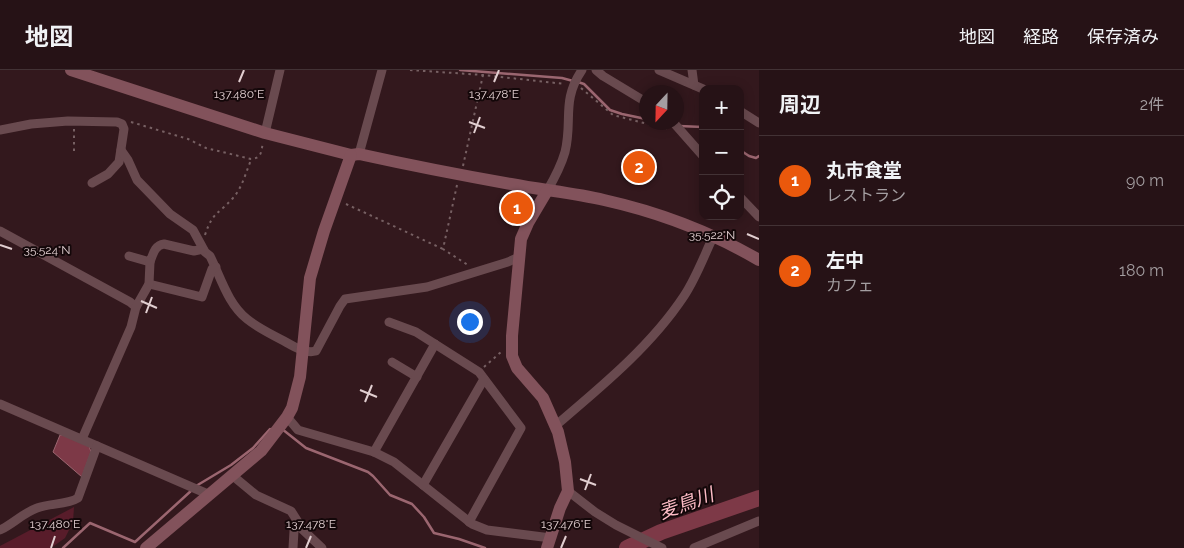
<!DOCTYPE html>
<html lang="ja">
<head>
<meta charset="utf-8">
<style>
  :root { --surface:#261216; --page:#2e1b1f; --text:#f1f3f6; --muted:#a49ea1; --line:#423235; --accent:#ea580c }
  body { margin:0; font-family:Raleway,"Noto Sans JP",sans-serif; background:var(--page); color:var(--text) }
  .controls { position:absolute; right:15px; top:15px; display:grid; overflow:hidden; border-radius:10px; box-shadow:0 2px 12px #0003 }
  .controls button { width:45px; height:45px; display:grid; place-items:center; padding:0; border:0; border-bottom:1px solid var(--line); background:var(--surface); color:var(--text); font:25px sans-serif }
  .compass { position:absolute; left:639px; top:15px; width:45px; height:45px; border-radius:50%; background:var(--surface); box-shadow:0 2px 12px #0003; rotate:202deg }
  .you { position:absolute; left:469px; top:251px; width:18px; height:18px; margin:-12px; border:4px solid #fff; border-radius:50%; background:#1a73e8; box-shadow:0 0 0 8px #1a73e833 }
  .badge { display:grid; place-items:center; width:32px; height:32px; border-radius:50%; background:var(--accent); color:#fff; font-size:16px; font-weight:700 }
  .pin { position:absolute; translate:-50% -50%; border:2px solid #fff; box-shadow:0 1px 5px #0006 }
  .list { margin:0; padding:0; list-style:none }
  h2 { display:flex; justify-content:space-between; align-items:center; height:65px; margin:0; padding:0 20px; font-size:21px }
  h2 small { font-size:16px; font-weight:400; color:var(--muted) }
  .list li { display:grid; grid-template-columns:32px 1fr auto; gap:15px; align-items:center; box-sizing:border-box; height:90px; padding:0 20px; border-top:1px solid var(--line) }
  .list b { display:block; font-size:19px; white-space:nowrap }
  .list p { margin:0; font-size:16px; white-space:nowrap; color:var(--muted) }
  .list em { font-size:16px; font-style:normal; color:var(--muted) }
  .icon { flex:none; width:28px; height:28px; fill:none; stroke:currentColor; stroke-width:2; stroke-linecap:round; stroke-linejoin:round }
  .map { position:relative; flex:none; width:759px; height:478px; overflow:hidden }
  header { display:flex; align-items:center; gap:30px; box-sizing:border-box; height:70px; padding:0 25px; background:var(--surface); border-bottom:1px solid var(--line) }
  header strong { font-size:24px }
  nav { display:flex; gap:28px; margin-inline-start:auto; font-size:18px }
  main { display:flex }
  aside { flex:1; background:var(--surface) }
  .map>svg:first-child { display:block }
</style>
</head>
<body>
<header>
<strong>地図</strong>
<nav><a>地図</a><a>経路</a><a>保存済み</a></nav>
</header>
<main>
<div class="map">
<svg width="759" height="478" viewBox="0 0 759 478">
  <rect width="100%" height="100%" fill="#33181d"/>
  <!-- green -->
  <path fill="#581c2a" d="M74,437L73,452L65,468L51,478H0V476Z"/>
  <!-- water -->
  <path fill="#7d3947" stroke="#9b6670" d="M60,365H63L89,376L91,382L82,407L53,382Z"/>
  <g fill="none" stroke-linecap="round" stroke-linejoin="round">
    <!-- stream -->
    <g stroke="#9b6670" stroke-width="2.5">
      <path d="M460,0L562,8L573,11"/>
      <path d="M578,12L584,14L610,40L622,44L646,49"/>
      <path d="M661,52L674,56"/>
      <path d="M679,56L703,57"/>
      <path d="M740,80L749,86L756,88L759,86"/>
      <path d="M282,359L306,378L368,402L373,406L390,425L412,434L424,447L434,463L459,469L485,478"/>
      <path d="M196,416L231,395L253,378L270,359"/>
      <path d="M63,478L90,453L135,472L192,420"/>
    </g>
    <!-- river -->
    <path stroke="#7d3947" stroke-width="16" d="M627,478L661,462L759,428"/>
    <!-- path -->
    <g stroke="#776063" stroke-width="2" stroke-dasharray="2.5 4" stroke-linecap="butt">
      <path d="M410,0L483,5L565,14"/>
      <path d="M581,18L613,45L667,59"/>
      <path d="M131,52L188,69L206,78L251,89C262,88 261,82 263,72"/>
      <path d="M74,59V82"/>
      <path d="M463,96L483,5"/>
      <path d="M457,115L443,179L468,195"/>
      <path d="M346,134L443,179"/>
      <path d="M205,165C213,141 218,145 233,128C242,118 246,102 251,90"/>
      <path d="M484,297L501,282"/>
    </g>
    <!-- street -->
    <g stroke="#694a4f" stroke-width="9">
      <path d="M596,0L603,6L646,32"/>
      <path d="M659,0L703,19"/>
      <path d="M692,0L694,15"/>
      <path d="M740,41L759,53"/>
      <path d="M673,52L703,86"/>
      <path d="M0,60L31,54L68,51L117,52L122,54L124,59L119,92L108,104L92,113"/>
      <path d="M265,63L280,0"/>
      <path d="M121,80L128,90L137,110L170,144L193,160L205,182L210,186C221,208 228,234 247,249C258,258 271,264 284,271C293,276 305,284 316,281L340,236L345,229L427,217L508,192L519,187"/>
      <path d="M359,84L382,0"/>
      <path d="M547,121C554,109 561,96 565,82C573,50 561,31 582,0"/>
      <path d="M740,127L759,147"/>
      <path d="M0,161L130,232L136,237L131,257L82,369"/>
      <path d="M129,186L150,192C153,184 155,175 164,174L194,181L203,179"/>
      <path d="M149,214L202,227L212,199L216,197"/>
      <path d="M136,237L149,214L150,192"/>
      <path d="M389,252L416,262L479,302L521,358L469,452"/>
      <path d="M392,292L417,307"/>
      <path d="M0,334L210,425"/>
      <path d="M287,347L298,360L374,382L394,392L472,454L487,460L551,468"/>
      <path d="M555,356C601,317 651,276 684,226C696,208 704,186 713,167"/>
      <path d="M374,382L435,274"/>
      <path d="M233,406L256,425L291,441L303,460L322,478"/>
      <path d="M423,415L484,309"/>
      <path d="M568,421L595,442L616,455L662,478"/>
      <path d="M0,460C13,454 23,443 37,438C50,433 67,435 78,428L97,376"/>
      <path d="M293,478L294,461L299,454"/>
      <path d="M694,478L759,451"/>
    </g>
    <!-- secondary -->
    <g stroke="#82525b" stroke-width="12">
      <path d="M71,0L265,63L351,85L359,84C409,95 460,105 511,114C542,120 574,123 604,130C658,142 711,162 759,190"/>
      <path d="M547,121L528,153L521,169L512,266V286L517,298L543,328L558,362L565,392L568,421L560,438L547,478"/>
      <path d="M146,478L261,381L287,347L292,338L300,307L310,208L324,161L351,85"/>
    </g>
  </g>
  <!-- ticks -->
  <path fill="none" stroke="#e1ced0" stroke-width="2" d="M239,12L244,0M494,12L499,0M469,52L485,58M474,63L480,47M747,164L759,169M0,175L12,179M141,231L157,238M146,243L152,227M360,320L377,327M365,332L372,315M580,409L596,415M585,420L591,404M51,478L55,466M306,478L311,466M561,478L566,466"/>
  <g text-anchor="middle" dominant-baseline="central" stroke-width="4" stroke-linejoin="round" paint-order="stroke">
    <!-- water labels -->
    <g font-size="19" font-style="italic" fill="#fdbcc6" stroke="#130709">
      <text transform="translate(686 433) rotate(-20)">麦鳥川</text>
    </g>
  </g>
  <g font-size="12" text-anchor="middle" fill="#e1ced0" stroke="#130709" stroke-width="4" stroke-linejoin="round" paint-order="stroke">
    <text x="239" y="28">137.480°E</text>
    <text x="494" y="28">137.478°E</text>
    <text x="712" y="169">35.522°N</text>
    <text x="47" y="184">35.524°N</text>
    <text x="55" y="458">137.480°E</text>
    <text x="311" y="458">137.478°E</text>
    <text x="566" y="458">137.476°E</text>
  </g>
</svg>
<div class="controls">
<button>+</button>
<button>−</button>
<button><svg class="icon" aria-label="locate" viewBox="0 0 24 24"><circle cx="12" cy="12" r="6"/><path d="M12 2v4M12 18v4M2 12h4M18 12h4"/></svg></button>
</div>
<svg class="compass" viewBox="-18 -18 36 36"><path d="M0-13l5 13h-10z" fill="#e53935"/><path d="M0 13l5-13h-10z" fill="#a49ea1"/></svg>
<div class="you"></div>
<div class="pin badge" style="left:517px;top:138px">1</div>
<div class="pin badge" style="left:639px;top:97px">2</div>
</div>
<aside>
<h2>周辺<small>2件</small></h2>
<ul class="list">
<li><span class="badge">1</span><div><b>丸市食堂</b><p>レストラン</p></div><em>90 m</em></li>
<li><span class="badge">2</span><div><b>左中</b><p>カフェ</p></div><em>180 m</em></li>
</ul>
</aside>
</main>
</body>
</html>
